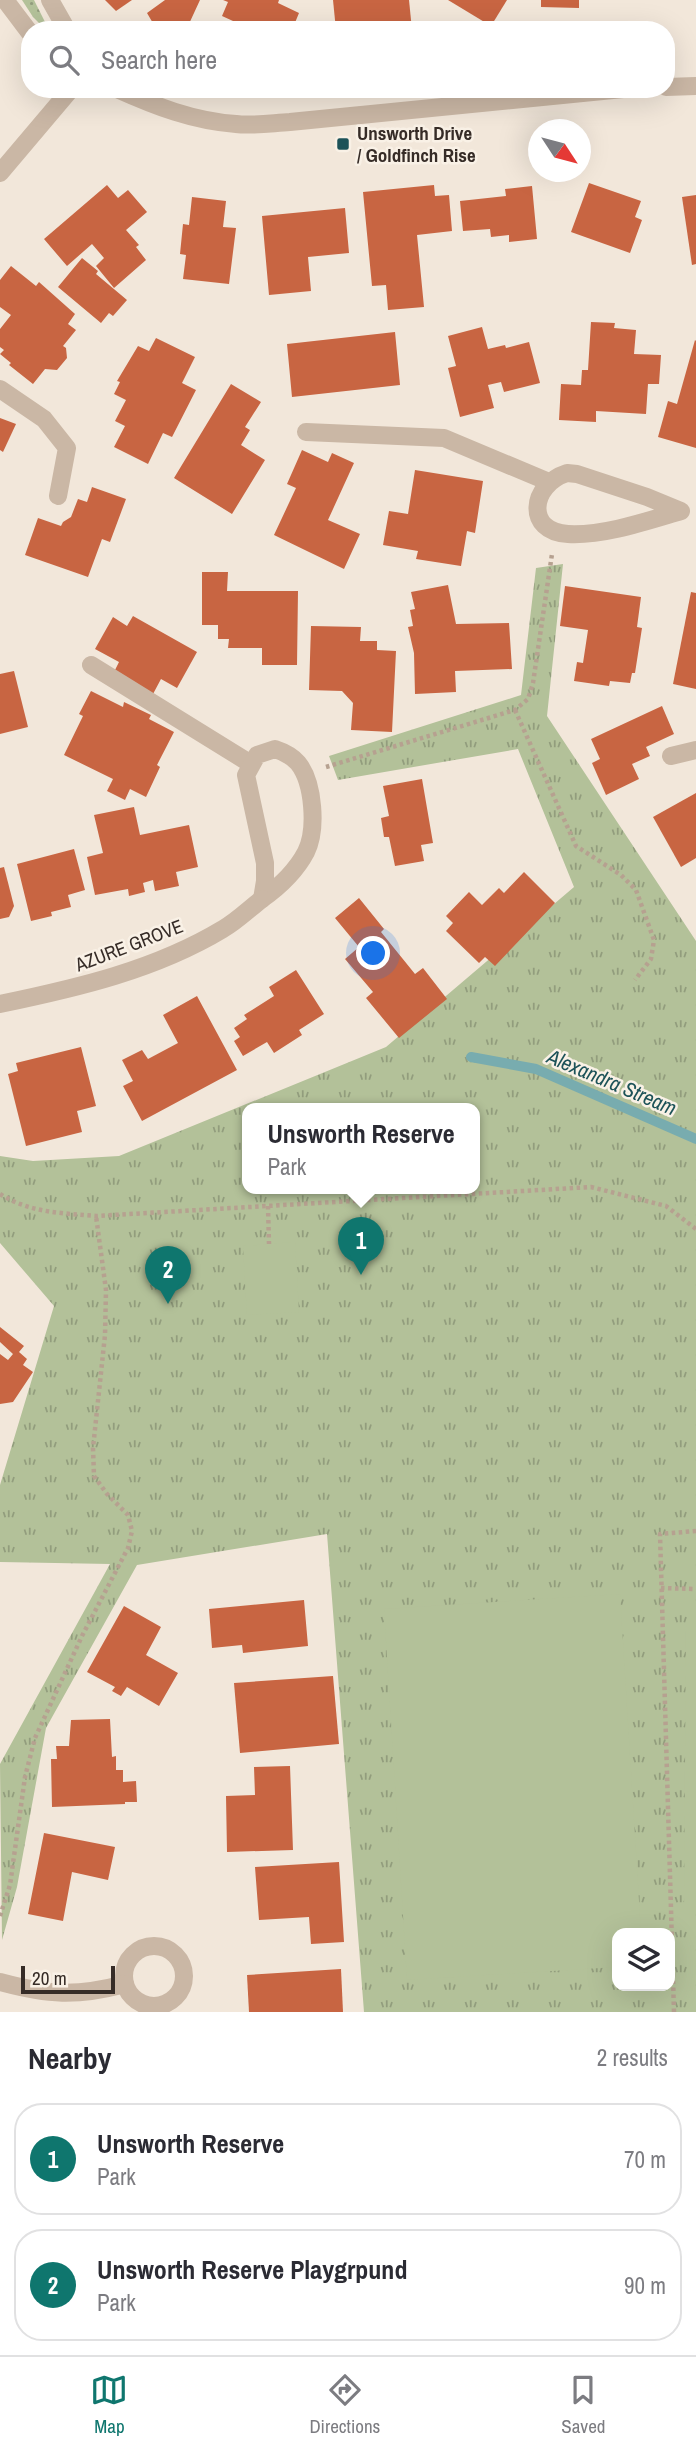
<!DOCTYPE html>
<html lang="en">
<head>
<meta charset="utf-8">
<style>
  :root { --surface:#fff; --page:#f2f2f3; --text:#2b2b33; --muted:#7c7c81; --line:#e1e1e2; --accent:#0f766e }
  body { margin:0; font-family:"Archivo Narrow",sans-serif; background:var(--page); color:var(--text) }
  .controls { position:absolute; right:21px; bottom:21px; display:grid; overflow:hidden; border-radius:14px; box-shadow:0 7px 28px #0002 }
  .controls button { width:63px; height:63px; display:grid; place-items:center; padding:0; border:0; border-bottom:2px solid var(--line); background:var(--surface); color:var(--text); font:35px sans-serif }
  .compass { position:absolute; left:528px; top:119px; width:63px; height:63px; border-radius:50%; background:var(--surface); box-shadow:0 7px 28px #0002; rotate:126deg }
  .scale { position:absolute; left:21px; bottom:18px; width:94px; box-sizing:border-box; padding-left:7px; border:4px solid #362c27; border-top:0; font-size:19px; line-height:24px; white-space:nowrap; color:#362c27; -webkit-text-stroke:5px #f9f1e6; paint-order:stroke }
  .you { position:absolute; left:374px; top:954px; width:24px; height:24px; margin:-18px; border:5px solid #fff; border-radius:50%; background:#1a73e8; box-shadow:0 0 0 10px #1a73e833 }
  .badge { display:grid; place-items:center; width:46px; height:46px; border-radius:50%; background:var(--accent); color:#fff; font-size:23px; font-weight:700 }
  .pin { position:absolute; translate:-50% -58px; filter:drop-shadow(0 2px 4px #0008) }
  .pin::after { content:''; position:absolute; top:37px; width:24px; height:21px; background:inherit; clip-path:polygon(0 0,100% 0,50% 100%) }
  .popup { position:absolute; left:242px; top:1103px; width:238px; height:91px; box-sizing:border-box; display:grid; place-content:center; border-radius:14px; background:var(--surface); filter:drop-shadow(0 2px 5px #0005); font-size:23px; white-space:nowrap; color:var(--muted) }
  .popup b { font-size:26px; color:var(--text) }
  .popup::after { content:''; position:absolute; left:50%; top:100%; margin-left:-14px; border:14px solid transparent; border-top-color:var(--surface) }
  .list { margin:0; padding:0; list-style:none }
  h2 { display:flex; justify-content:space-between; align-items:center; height:91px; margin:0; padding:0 28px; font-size:30px }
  h2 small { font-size:23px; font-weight:400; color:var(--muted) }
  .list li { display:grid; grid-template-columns:46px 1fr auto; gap:21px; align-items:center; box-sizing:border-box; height:112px; margin:0 14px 14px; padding:0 14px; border:2px solid var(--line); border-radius:28px }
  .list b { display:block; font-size:26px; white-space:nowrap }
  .list p { margin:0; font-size:23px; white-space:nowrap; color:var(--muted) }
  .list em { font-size:23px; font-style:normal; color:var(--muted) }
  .icon { flex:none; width:38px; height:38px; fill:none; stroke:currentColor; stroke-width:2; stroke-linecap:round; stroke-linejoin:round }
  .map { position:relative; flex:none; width:696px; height:2012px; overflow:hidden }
  .search { position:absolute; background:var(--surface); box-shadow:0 7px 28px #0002; left:21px; right:21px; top:21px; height:77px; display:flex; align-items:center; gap:18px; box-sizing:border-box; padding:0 24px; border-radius:28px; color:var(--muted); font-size:26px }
  .sheet { height:343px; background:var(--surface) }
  nav { display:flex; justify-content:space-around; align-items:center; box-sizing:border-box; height:98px; border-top:2px solid var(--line); background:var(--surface); font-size:19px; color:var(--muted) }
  nav a { display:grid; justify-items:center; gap:4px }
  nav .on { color:var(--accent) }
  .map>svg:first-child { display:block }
</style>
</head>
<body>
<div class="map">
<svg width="696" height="2012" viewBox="0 0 696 2012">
  <defs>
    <pattern id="grass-dots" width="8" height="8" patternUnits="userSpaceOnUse" patternTransform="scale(1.75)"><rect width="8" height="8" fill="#b3c199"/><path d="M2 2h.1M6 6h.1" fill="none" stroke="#929d7d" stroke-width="1.8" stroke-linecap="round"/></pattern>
    <pattern id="park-tufts" width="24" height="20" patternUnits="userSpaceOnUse" patternTransform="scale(1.75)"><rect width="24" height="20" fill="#b3c199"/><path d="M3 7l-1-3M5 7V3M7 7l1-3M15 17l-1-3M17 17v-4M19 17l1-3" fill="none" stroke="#929d7d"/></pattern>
  </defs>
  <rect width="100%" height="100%" fill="#f2e7da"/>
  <!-- grass -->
  <path fill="url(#grass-dots)" d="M22,0H34L45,22L42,26L33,17Z"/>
  <!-- park -->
  <path fill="url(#park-tufts)" fill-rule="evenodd" d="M563,564L547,716L696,941V2012H364L327,1534L137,1565L46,1728L17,1887L2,1940L0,1764L110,1564L0,1562V1485L54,1306L0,1243V1156L33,1161L119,1156L386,1047L574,887L518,749L338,780L329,756L521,695L536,568ZM247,1109H475V1189H247ZM617,1933H670V1986H617Z"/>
  <!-- pitch -->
  <g fill="#b3c199">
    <path d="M295,1242L299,1312L247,1315L243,1246Z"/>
    <path d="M620,1594L641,1933H617V1967L407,1980L384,1609Z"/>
    <path d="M686,1627H696V1909H684Z"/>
  </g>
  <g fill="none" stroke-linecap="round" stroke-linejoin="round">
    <!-- stream -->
    <path stroke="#78acaf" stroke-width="10" d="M471,1057L536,1069L696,1139"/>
  </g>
  <!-- building -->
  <g fill="#c86542">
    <path d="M105,0H132L116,11Z"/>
    <path d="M165,0H200L188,26L184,25L181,30H157L147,13Z"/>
    <path d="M223,0H279L278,3L299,13L292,30H238L230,26L233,21L222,16L228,2Z"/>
    <path d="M333,0H409L412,30H336Z"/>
    <path d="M448,0H507L491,26Z"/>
    <path d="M541,0H579V8L541,7Z"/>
    <path d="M589,183L641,201L635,217L642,220L630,253L571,232Z"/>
    <path d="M107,185L118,198L128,190L147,212L126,230L139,245L136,247L146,260L114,288L96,266L104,258L92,244L67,266L44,239Z"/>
    <path d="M434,185L435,196L449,195L452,231L417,235L424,307L388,310L386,285L372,286L363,192Z"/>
    <path d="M532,186L537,239L509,242V235L491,237L490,229L463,231L460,201L506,196L505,189Z"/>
    <path d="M696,195V264L692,265L682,197Z"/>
    <path d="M192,197L226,201L223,227L236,228L229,284L183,279L186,255L180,254L183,224L189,225Z"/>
    <path d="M345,208L349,253L308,257L311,291L269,295L262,216Z"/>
    <path d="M82,258L98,271L96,274L127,300L113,316L109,313L101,323L58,287Z"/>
    <path d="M11,266L36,286L39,282L75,314L68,324L76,330L63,346L66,348L67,358L57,370L45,369L33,384L9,365L11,363L0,354L4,350L0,347V329L11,315L0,307V280Z"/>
    <path d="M591,322L615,323L614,328L636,330L634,354L661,355L659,384H648L646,414L596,411V422L559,420L561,384L581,385L582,370H588Z"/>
    <path d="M482,327L488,349L505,345L506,348L529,342L540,383L504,392L501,382L488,385L494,408L460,417L448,368L456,366L448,336Z"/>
    <path d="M395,332L400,385L292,397L287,344Z"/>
    <path d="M156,338L195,357L182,383L196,390L172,437L163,433L148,464L114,447L125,426L115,421L126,400L114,394L120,382L117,381L138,346L149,351Z"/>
    <path d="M695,340L696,341V448L658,437L668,401L677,404Z"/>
    <path d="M231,384L261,402L245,427L250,430L241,445L265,460L232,514L174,478Z"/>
    <path d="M0,418L16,424L3,452L0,450Z"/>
    <path d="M302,450L328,462L332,453L354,463L328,520L360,534L344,569L274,535L296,488L287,484Z"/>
    <path d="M415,470L483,481L475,533L467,531L461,566L416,559L418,551L383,545L389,511L408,514Z"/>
    <path d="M92,487L126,499L110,542L102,539L88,577L25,555L38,518L61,526L63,522L71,517L78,499L87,502Z"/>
    <path d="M202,572H228L227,591H298L297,665H262V648H228L229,639H218V625H202Z"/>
    <path d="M448,585L456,624L509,623L512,669L455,671L456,692L415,694L414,653L408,627L413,626L410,610L415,609L411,592Z"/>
    <path d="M565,586L641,597L637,627L642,628L635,673H632L630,683L610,681L609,686L574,681L577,662L583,663L588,630L560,626Z"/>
    <path d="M691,592L696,593V689L673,684Z"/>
    <path d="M133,616L197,652L177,688L161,679L153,694L114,672L119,662L95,649L113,617L127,626Z"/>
    <path d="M311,626L361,627L360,641H377V650L396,651L392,732L351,730L353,703L342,691L309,690Z"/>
    <path d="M14,671L28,727L0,734V674Z"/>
    <path d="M91,691L123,707L124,702L151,715L149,719L174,732L157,765L160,767L146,797L130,789L125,800L107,791L113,779L64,755L83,716L79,714Z"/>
    <path d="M662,706L674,734L646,747L650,756L632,764L639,779L606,795L592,763L600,759L591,739Z"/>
    <path d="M422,779L433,843L421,845L424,861L395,866L389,837H384L381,818L389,816L383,786Z"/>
    <path d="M696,793V858L681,867L653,817Z"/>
    <path d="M134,807L140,835L189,825L198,867L176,872L179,886L155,891L153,880L143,883L145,892L129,896L128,889L95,895L87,857L103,853L94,815Z"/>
    <path d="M74,849L85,890L68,895L71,907L51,912L52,916L31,921L17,864Z"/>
    <path d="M4,867L14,906L9,917L0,919V868Z"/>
    <path d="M524,872L555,903L495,966L485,957L479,963L446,931L453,923L446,916L469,892L482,905L499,888L504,893Z"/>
    <path d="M359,898L384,929L381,932L415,974L423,968L447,999L399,1038L366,998L373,992L345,959L359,947L335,918Z"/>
    <path d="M296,970L324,1014L299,1030L302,1035L274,1053L267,1042L243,1056L234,1041L240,1037L234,1028L247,1019L244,1015L274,996L269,987Z"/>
    <path d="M197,996L237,1070L142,1121L123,1086L133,1081L122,1060L142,1050L148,1059L178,1043L163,1015Z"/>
    <path d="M81,1047L96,1106L77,1111L82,1132L26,1146L8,1074L18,1071L16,1063Z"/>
    <path d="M0,1327L24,1346L19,1352L27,1359L23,1365L33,1372L13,1402L0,1404V1354L8,1360L13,1354L0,1342Z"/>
    <path d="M304,1600L308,1646L243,1653L242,1645L212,1648L209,1609Z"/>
    <path d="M124,1606L161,1627L146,1655L178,1673L159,1706L127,1687L121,1696L112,1691L115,1687L87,1672Z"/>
    <path d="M333,1676L339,1744L240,1753L234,1683Z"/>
    <path d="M110,1719L112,1757L116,1756V1770H123V1782L136,1781L137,1802H125V1804L52,1807L51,1759H57L56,1746H69L71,1720Z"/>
    <path d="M290,1766L293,1850L227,1852L226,1796L255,1795L254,1767Z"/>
    <path d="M44,1833L115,1847L108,1880L72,1872L63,1921L28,1914Z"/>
    <path d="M339,1862L344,1942L311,1944L309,1917L259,1920L255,1867Z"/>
    <path d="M341,1969L343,2012H249L247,1975Z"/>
  </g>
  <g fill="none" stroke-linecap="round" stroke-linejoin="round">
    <!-- path -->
    <g stroke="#b6a190" stroke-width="4.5" stroke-dasharray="3.5 3.5" stroke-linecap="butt">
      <path d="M515,710L576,846L621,875L636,890L654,940L651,959L635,980"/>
      <path d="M326,767L515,710L528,699L533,683L552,554"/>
      <path d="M0,1194C30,1213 62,1213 96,1216L591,1187L666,1206L696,1229"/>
      <path d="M268,1206L269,1244"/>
      <path d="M661,1588L696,1589"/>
      <path d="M0,1916L10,1885L25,1777L35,1738L82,1636L128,1548L132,1531L128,1515L107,1494L94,1476L93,1448L105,1335L106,1290L96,1216"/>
      <path d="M674,2012L660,1534L696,1531"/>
    </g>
    <!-- minor -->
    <g stroke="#cab7a5" stroke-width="18">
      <path d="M5,0L30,33"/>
      <path d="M50,0L67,30"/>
      <path d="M666,87L696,86"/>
      <path d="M117,89C155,106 193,121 236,124C253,126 272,123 290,122L623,89"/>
      <path d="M0,173L71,89"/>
      <path d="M0,389L44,419L67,448L58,496"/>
      <path d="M306,432L444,438L549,482"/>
      <path d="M567,473L577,474L647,497L681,511C647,521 603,536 568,534C525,532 530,485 567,473Z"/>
      <path d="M91,665L251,764"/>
      <path d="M275,749C284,752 292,756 298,763C314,783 317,830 306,852C296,871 279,887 262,899L265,881V863L246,775L257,755Z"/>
      <path d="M671,756L696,750"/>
      <path d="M0,1004C77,988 155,970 223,929C237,921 249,909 262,899"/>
      <circle cx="154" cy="1976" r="30"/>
      <path d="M0,1982C48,1995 76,1997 125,1984"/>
    </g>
  </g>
  <!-- markers -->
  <rect fill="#1c5258" stroke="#f9f1e6" stroke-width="2.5" x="336" y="137" width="14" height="14" rx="3.5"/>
  <g text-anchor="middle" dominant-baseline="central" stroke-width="5" stroke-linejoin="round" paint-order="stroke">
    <!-- poi labels -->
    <g font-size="19" font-weight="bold" fill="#362c27" stroke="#f9f1e6" text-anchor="start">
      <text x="357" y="133">Unsworth Drive<tspan x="357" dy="22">/ Goldfinch Rise</tspan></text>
    </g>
    <!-- street labels -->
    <g font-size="19" fill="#362c27" stroke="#f9f1e6">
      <text transform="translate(129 945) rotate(-21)">AZURE GROVE</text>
    </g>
    <!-- water labels -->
    <g font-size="21" font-style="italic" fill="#1c5258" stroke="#f9f1e6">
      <text transform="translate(612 1082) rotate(23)">Alexandra Stream</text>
    </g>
  </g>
</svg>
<div class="controls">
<button><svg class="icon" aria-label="layers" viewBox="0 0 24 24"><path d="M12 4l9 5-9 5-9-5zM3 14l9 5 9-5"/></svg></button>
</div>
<svg class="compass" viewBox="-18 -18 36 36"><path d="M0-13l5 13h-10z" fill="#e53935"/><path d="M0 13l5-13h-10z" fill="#7c7c81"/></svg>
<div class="scale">20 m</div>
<div class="you"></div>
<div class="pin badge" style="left:361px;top:1275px">1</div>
<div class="popup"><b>Unsworth Reserve</b>Park</div>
<div class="pin badge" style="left:168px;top:1304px">2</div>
<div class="search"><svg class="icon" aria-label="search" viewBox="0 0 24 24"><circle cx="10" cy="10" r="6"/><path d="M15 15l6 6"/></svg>Search here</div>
</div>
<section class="sheet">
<h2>Nearby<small>2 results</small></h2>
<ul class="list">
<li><span class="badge">1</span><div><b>Unsworth Reserve</b><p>Park</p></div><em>70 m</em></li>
<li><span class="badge">2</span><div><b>Unsworth Reserve Playgrpund</b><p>Park</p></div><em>90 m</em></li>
</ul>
</section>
<nav>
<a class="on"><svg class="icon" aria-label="map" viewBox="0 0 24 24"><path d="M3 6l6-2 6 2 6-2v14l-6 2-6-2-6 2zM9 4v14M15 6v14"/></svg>Map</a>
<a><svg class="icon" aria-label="directions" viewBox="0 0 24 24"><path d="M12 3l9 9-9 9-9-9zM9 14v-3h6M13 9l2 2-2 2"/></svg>Directions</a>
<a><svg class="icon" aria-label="saved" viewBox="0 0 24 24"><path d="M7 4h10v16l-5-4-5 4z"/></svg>Saved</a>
</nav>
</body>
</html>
